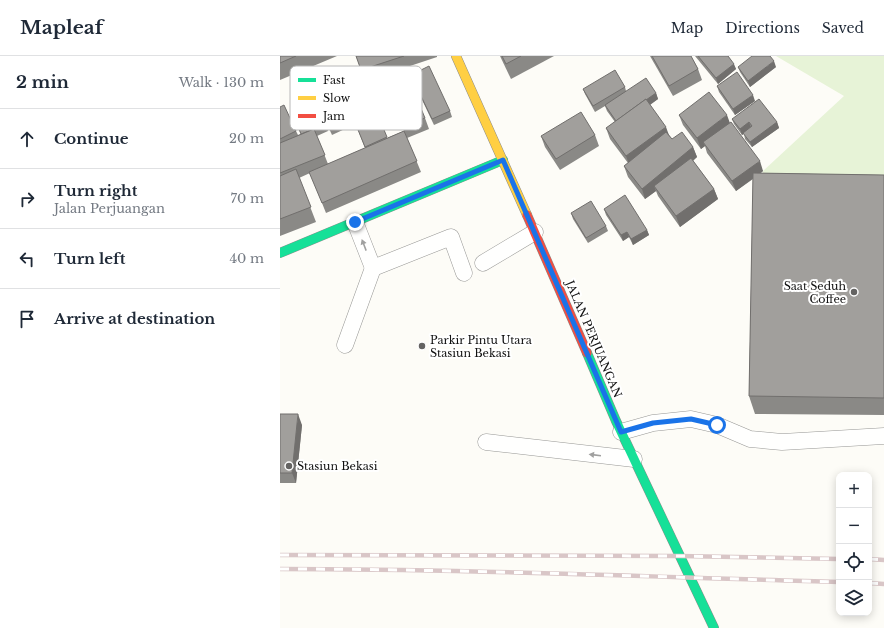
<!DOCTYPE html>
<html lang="en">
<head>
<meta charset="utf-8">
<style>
  :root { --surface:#fff; --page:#f6f6f7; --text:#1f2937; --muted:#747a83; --line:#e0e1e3 }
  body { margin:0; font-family:"Libre Baskerville",serif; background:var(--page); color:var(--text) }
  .controls { position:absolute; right:12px; bottom:12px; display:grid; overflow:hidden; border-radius:8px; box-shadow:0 2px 10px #0003 }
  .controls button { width:36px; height:36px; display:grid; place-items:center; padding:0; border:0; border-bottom:1px solid var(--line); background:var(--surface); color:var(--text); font:20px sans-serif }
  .stop { position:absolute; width:12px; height:12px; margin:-9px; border:3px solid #1a73e8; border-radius:50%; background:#fff }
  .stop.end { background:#1a73e8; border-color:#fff; box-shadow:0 1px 4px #0008 }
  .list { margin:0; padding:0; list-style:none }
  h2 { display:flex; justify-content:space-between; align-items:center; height:52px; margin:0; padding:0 16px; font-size:17px }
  h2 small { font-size:13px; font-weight:400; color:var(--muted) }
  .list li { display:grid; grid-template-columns:26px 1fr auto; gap:12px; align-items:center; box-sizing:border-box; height:60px; padding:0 16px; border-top:1px solid var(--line) }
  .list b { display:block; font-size:15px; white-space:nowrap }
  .list p { margin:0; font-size:13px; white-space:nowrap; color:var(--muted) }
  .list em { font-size:13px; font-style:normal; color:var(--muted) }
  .icon { flex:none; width:22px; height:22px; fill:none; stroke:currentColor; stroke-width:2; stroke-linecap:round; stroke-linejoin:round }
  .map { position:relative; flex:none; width:604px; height:572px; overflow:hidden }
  header { display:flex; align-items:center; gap:24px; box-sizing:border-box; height:56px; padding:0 20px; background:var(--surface); border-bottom:1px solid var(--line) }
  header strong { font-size:19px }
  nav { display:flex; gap:22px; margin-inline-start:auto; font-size:14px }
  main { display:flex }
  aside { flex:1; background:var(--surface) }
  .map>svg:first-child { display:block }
</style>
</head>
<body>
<header>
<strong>Mapleaf</strong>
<nav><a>Map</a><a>Directions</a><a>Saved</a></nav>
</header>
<main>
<aside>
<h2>2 min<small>Walk · 130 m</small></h2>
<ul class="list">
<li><svg class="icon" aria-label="ahead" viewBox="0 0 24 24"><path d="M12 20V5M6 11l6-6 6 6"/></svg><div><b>Continue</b></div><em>20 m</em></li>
<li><svg class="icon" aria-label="right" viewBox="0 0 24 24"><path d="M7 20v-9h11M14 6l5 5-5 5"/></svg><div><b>Turn right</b><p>Jalan Perjuangan</p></div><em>70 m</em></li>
<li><svg class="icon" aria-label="left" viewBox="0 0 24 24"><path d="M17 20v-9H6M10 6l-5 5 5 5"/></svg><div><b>Turn left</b></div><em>40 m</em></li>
<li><svg class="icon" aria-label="arrive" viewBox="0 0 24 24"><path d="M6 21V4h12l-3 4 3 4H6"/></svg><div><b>Arrive at destination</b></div></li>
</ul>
</aside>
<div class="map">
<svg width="604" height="572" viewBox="0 0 604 572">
  <rect width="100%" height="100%" fill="#fdfcf7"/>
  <!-- green -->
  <path fill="#e7f3d7" d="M496,0H604V135H479L483,115L564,40Z"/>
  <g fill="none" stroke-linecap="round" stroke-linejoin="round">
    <!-- lane casing -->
    <g stroke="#979795" stroke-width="17">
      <g id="lane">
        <path d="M75,166L93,212"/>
        <path d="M203,207L255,176"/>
        <path d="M65,289L93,212L171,181L184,217"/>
        <path d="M341,376L373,367L411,363L437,369L470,383L502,386L604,380"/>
        <path d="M206,386L354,403"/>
      </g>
    </g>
    <!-- fast casing -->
    <g stroke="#8e8d8b" stroke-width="10">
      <g id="fast">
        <path d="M0,197L223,104"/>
        <path d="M307,297L336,365L434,572"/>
      </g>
    </g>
    <!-- slow casing -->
    <g stroke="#8e8d8b" stroke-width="10">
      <path id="slow" d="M176,0L247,159"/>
    </g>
    <!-- jam casing -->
    <g stroke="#8e8d8b" stroke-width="10">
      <path id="jam" d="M247,159L307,297"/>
    </g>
    <!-- lane -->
    <use href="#lane" stroke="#fffffe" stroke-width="16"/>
    <!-- fast -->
    <use href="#fast" stroke="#16e098" stroke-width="9"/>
    <!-- slow -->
    <use href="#slow" stroke="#ffcf43" stroke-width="9"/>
    <!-- jam -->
    <use href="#jam" stroke="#f24e42" stroke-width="9"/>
    <!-- rail casing -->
    <g stroke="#d9c6c7" stroke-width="4.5">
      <g id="rail">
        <path d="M0,499L399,500L559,503"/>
        <path d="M589,503L604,504"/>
        <path d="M0,513C187,513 373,521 559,526"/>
        <path d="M589,527L604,528"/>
      </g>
    </g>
    <!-- rail -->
    <use href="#rail" stroke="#fff" stroke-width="3" stroke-dasharray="9" stroke-linecap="butt"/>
  </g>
  <!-- wall -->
  <g fill="#8a8986">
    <path d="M0,0H57L0,24Z"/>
    <path d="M76,0H157V1L85,25Z"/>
    <path d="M220,0H274L231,23Z"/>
    <path d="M370,0H411L418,13L422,24L393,40Z"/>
    <path d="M415,0H448L456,13L438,28Z"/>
    <path d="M458,11H496L470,31L460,16Z"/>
    <path d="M131,19L170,55L172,61L154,69L133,25Z"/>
    <path d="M105,28L145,62L149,73L127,82L141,116L46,157L30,117L19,122L36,166L0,180V51L16,75L18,79L21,78L14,61L46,69L48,75L37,80L48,108L85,92L73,61L68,64L57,41L96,43L98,49L94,51L107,82L124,75Z"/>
    <path d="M437,30L475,45L455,59L439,36Z"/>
    <path d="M345,31L346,35L376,37L378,43L370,49L389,79L392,83L413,91L417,101L413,105L434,133L438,143L400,171L378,140L376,135L365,143L348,121L344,110L348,107L330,83L326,72L335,66L327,55L325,50L315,56L305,38L303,33Z"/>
    <path d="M39,50L65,66L67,72L52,79Z"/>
    <path d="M399,59L449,67L483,115L481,117L604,119V359L475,358L469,340L473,123L456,135L427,97L425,90L421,93L403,69Z"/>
    <path d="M452,63L497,66L499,72L472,91L465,83L464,78L462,79L454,68Z"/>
    <path d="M315,79L319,90L280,114L265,91L261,80Z"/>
    <path d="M324,153L367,174L369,179L353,189L349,181L343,185L326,159Z"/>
    <path d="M291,157L326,170L328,175L308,187L293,163Z"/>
    <path d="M0,358L22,369L16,427H0Z"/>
  </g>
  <!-- shaded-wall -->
  <g fill="#716f6d">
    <path d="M494,5L496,11L470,31L468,25Z"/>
    <path d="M454,8L456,13L438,28L436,22Z"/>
    <path d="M376,37L378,43L338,71L336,65Z"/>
    <path d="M473,39L475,45L455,59L453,53Z"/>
    <path d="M447,59L451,70L423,86L425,90L421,93L417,82Z"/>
    <path d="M469,66L471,72L462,79L460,73Z"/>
    <path d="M497,66L499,72L472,91L470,86Z"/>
    <path d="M386,71L390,82L350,111L346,100Z"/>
    <path d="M413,91L417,101L377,134L374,130L376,135L365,143L362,133Z"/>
    <path d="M480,105L483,115L456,135L452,125Z"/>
    <path d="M434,133L438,143L400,171L396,160Z"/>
    <path d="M367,174L369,179L353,189L351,183Z"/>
    <path d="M347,176L349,181L343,185L341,179Z"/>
    <path d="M18,358L22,369L16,427L12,417Z"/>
  </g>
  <!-- building -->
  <g fill="#a19f9c" stroke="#716f6d">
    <path d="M0,0H16L0,7Z"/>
    <path d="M76,0H124L81,14Z"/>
    <path d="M222,0H241L226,8Z"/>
    <path d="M372,0H411L418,13L389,30Z"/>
    <path d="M418,0H448L454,8L436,22Z"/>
    <path d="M472,0H490L494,5L468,25L458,11Z"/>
    <path d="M149,10L170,55L152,63L131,19Z"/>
    <path d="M335,14L345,31L313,50L303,33Z"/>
    <path d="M457,16L473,39L453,53L437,30Z"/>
    <path d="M127,19L145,62L123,71L105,28Z"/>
    <path d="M366,22L376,37L366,44V43L336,65L325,49Z"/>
    <path d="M429,36L447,59L417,82L399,59Z"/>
    <path d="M366,43L386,71L346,100L326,72Z"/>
    <path d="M479,43L497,66L470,86L463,77L472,70L469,66L460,73L452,63Z"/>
    <path d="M4,49L16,75L0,83V51Z"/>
    <path d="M38,50L46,69L34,74V73L21,78L14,61Z"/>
    <path d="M94,50L107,81L85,91L72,59Z"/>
    <path d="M301,56L315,79L276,103L261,80Z"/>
    <path d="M451,66L480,105L452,125L423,86Z"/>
    <path d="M34,73L45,99L0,117V87Z"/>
    <path d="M124,75L137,105L42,147L29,116Z"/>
    <path d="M386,76L392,83L402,76L413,91L362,133L344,110Z"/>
    <path d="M411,102L434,133L396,160L374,130Z"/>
    <path d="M16,113L31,151L0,163V120Z"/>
    <path d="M473,117L604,119V342L469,340Z"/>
    <path d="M345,139L367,174L351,183L347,176L341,179L324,153Z"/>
    <path d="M311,145L326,170L306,182L291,157Z"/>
    <path d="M0,358H18L12,417H0Z"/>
  </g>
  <!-- one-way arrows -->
  <defs><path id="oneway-solid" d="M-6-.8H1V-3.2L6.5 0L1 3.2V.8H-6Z"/></defs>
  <g fill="#a0a09f">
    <use href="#oneway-solid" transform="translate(84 189) rotate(-111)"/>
    <use href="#oneway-solid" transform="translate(315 399) rotate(-173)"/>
  </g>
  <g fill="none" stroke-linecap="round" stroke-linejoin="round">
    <!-- route -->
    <path stroke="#1a73e8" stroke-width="5" d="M75,166L223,104L341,376L373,367L411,363L437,369"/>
  </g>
  <!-- markers -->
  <g fill="#646362" stroke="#fff" stroke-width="1.5">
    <circle cx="574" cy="236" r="4"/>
    <circle cx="142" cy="290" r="4"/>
    <circle cx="9" cy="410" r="4"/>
  </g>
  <g text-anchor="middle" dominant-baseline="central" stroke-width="4" stroke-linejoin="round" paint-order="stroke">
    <!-- poi labels -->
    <g font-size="11" fill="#111" stroke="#fff" text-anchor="start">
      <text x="566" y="230" text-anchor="end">Saat Seduh<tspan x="566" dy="13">Coffee</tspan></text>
      <text x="150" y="284">Parkir Pintu Utara<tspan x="150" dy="13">Stasiun Bekasi</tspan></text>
      <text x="17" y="410">Stasiun Bekasi</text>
    </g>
    <!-- street labels -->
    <g font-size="11" fill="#111" stroke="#fff">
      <text transform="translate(314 283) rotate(67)">JALAN PERJUANGAN</text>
    </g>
  </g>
  <!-- legend -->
  <rect x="10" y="10" width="132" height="64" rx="6" fill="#fff" stroke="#b8b8b8" stroke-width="1"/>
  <rect x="18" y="22" width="18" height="4" fill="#16e098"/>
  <rect x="18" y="40" width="18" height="4" fill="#ffcf43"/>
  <rect x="18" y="58" width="18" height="4" fill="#f24e42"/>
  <g font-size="11" fill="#111">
    <text x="43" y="28">Fast</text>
    <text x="43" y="46">Slow</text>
    <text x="43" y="64">Jam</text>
  </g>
</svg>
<div class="controls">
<button>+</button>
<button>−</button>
<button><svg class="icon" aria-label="locate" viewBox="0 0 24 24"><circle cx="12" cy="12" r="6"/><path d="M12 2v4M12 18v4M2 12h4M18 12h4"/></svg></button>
<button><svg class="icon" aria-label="layers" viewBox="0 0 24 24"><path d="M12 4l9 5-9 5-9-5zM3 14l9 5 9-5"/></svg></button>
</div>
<div class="stop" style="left:437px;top:369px"></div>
<div class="stop end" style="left:75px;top:166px"></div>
</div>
</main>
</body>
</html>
